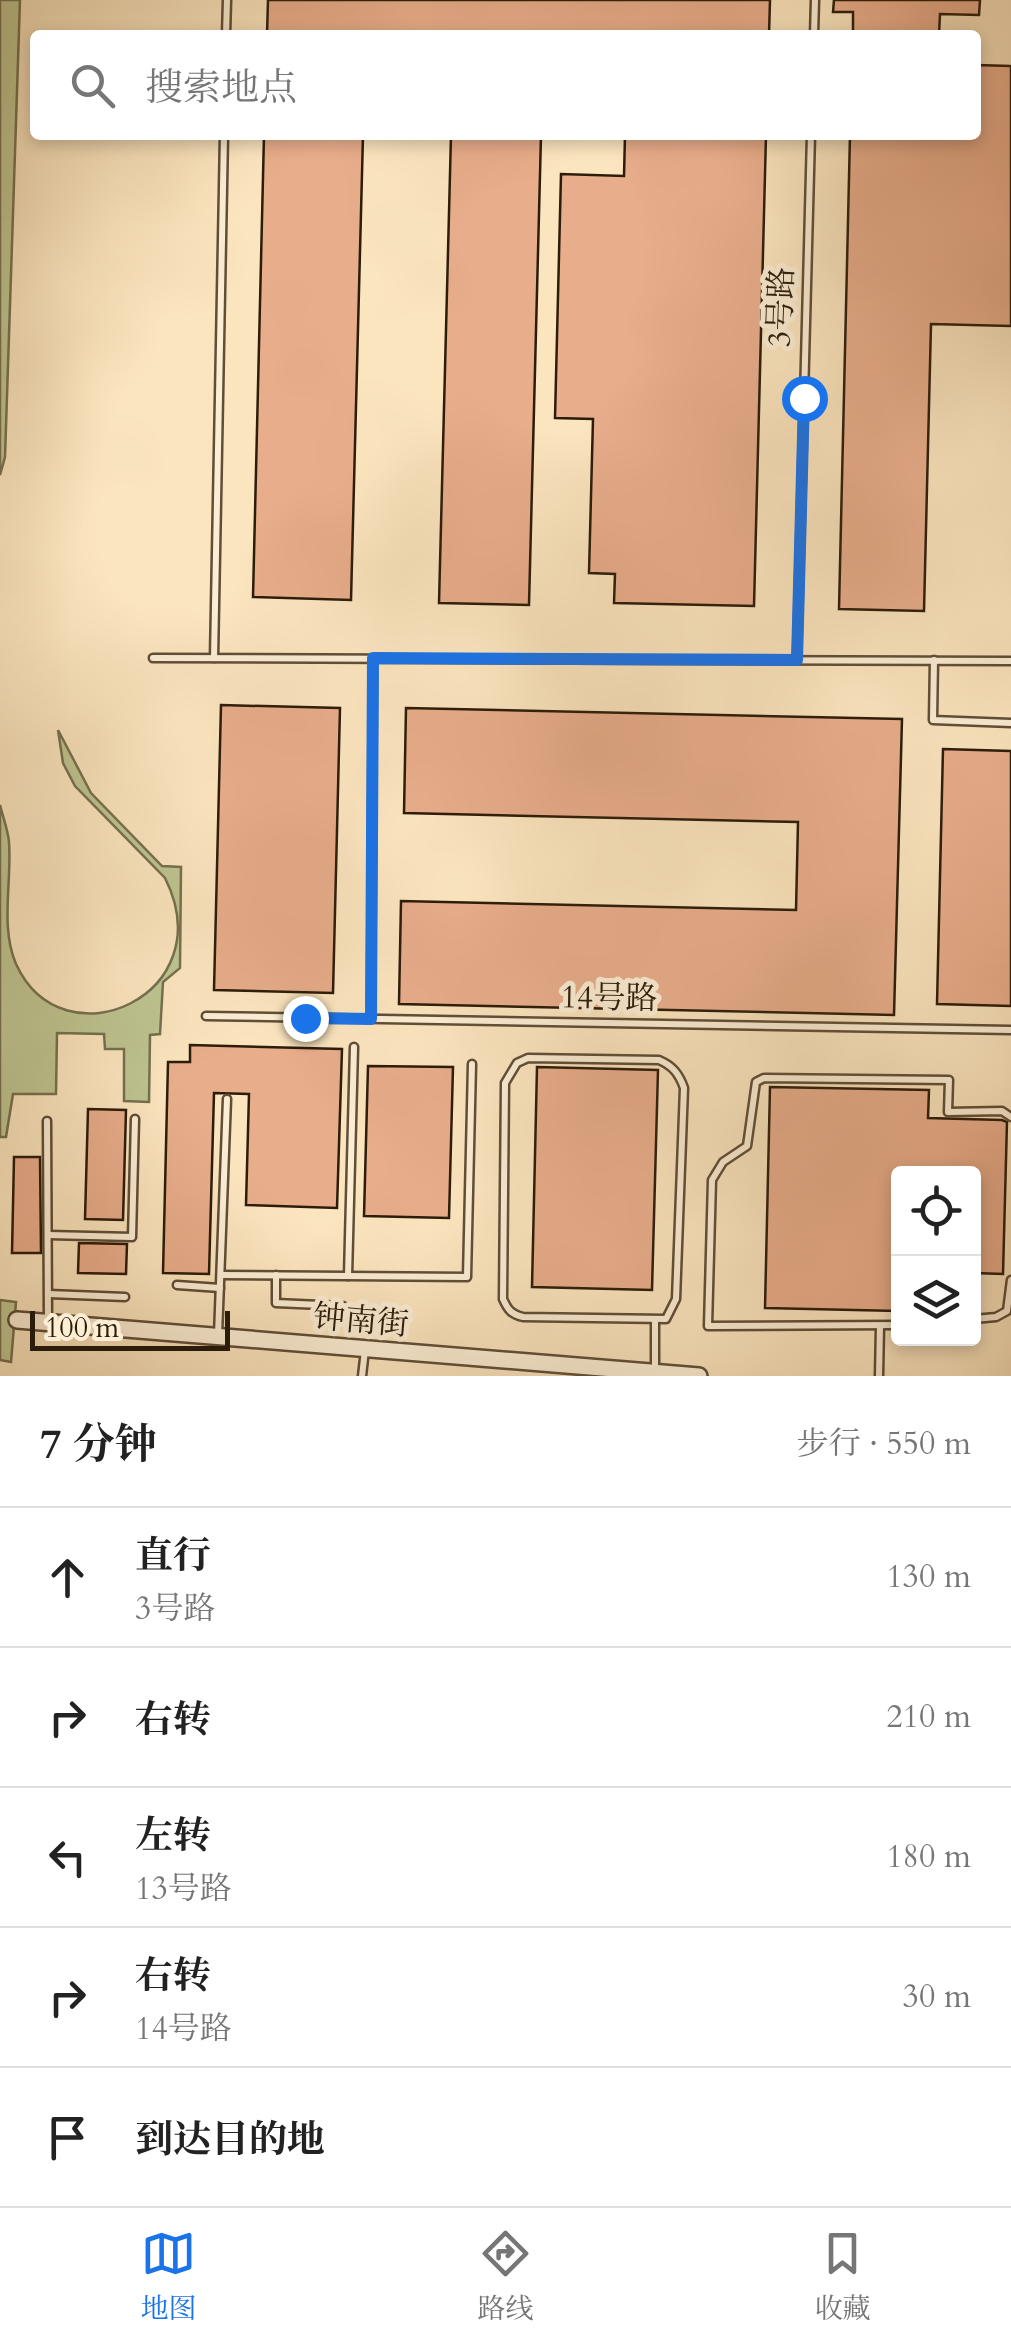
<!DOCTYPE html>
<html lang="zh">
<head>
<meta charset="utf-8">
<style>
  :root { --surface:#fff; --page:#f6f6f6; --text:#222; --muted:#767676; --line:#e0e0e0; --accent:#1a73e8 }
  body { margin:0; font-family:Cardo,"Noto Serif SC",serif; background:var(--page); color:var(--text) }
  .controls { position:absolute; right:30px; bottom:30px; display:grid; overflow:hidden; border-radius:10px; box-shadow:0 5px 15px #0003 }
  .controls button { width:90px; height:90px; display:grid; place-items:center; padding:0; border:0; border-bottom:2px solid var(--line); background:var(--surface); color:var(--text); font:50px sans-serif }
  .scale { position:absolute; left:30px; bottom:25px; width:200px; box-sizing:border-box; padding-left:10px; border:5px solid #2c1c0a; border-top:0; font-size:28px; line-height:35px; white-space:nowrap; color:#2c1c0a; -webkit-text-stroke:8px #fceed5; paint-order:stroke }
  .stop { position:absolute; width:30px; height:30px; margin:-22px; border:8px solid #1a73e8; border-radius:50%; background:#fff }
  .stop.end { background:#1a73e8; border-color:#fff; box-shadow:0 2px 10px #0008 }
  .list { margin:0; padding:0; list-style:none }
  h2 { display:flex; justify-content:space-between; align-items:center; height:130px; margin:0; padding:0 40px; font-size:42px }
  h2 small { font-size:32px; font-weight:400; color:var(--muted) }
  .list li { display:grid; grid-template-columns:65px 1fr auto; gap:30px; align-items:center; box-sizing:border-box; height:140px; padding:0 40px; border-top:2px solid var(--line) }
  .list b { display:block; font-size:38px; white-space:nowrap }
  .list p { margin:0; font-size:32px; white-space:nowrap; color:var(--muted) }
  .list em { font-size:32px; font-style:normal; color:var(--muted) }
  .icon { flex:none; width:55px; height:55px; fill:none; stroke:currentColor; stroke-width:2; stroke-linecap:round; stroke-linejoin:round }
  .map { position:relative; flex:none; width:1011px; height:1376px; overflow:hidden }
  .search { position:absolute; background:var(--surface); box-shadow:0 5px 15px #0003; left:30px; right:30px; top:30px; height:110px; display:flex; align-items:center; gap:25px; box-sizing:border-box; padding:0 35px; border-radius:10px; color:var(--muted); font-size:38px }
  .sheet { height:830px; background:var(--surface) }
  nav { display:flex; justify-content:space-around; align-items:center; box-sizing:border-box; height:140px; border-top:2px solid var(--line); background:var(--surface); font-size:28px; color:var(--muted) }
  nav a { display:grid; justify-items:center; gap:5px }
  nav .on { color:var(--accent) }
  .map>svg:first-child { display:block }
</style>
</head>
<body>
<div class="map">
<svg width="1011" height="1376" viewBox="0 0 1011 1376">
  <rect width="100%" height="100%" fill="#fbe5bf"/>
  <filter id="stains"><feTurbulence type="fractalNoise" baseFrequency=".002" numOctaves="4"/><feColorMatrix values="0 0 0 0 .2 0 0 0 0 .09 0 0 0 0 .02 0 0 0 .5 -.17"/></filter>
  <radialGradient id="worn" r=".72"><stop offset=".6" stop-color="#630" stop-opacity="0"/><stop offset="1" stop-color="#630" stop-opacity=".3"/></radialGradient>
  <!-- green -->
  <g fill="#bec592" stroke="#75704e" stroke-width="2.5">
    <path d="M0,0H20L5,457L0,475Z"/>
    <path d="M58,730L91,793L162,866L181,867L180,968L163,982L160,1034L150,1035L149,1102L124,1101V1049H105L104,1034L57,1033L56,1094H13L6,1137H0V805C3,817 8,830 9,842C12,882 0,927 16,964C63,1067 224,995 165,878L75,786L63,763Z"/>
    <path d="M0,1300L16,1302L11,1362L0,1360Z"/>
  </g>
  <!-- building -->
  <g fill="#e8ad8b" stroke="#2c1c0a" stroke-width="2.5">
    <path d="M268,0H770L769,35H267Z"/>
    <path d="M834,0H980L979,15L940,14L939,35H853V12H833Z"/>
    <path d="M976,65L1011,66V326L931,324L924,611L839,609L850,135H976Z"/>
    <path d="M264,135H363L351,600L253,597Z"/>
    <path d="M451,135H541L529,605L439,603Z"/>
    <path d="M625,135H766L754,606L614,603L615,574L589,573L593,419L555,418L561,174L624,176Z"/>
    <path d="M221,705L340,708L333,993L214,990Z"/>
    <path d="M406,708L902,719L894,1015L399,1004L401,901L796,910L798,822L404,813Z"/>
    <path d="M943,749L1011,751V1006L937,1004Z"/>
    <path d="M190,1045L342,1049L337,1208L246,1205L249,1094L214,1093L209,1274L163,1273L168,1062H190Z"/>
    <path d="M368,1066L453,1067L449,1218L364,1216Z"/>
    <path d="M537,1067L658,1070L652,1290L532,1287Z"/>
    <path d="M770,1087L929,1090L928,1118L1002,1120L1007,1122L1003,1274L974,1273V1174H898V1311L765,1308Z"/>
    <path d="M88,1109L126,1110L123,1220L85,1219Z"/>
    <path d="M14,1157H40L41,1253H12Z"/>
    <path d="M79,1243L127,1244L126,1274L78,1273Z"/>
  </g>
  <g fill="none" stroke-linecap="round" stroke-linejoin="round">
    <!-- service casing -->
    <g stroke="#604e37" stroke-width="11">
      <g id="service">
        <path d="M226,35L227,0"/>
        <path d="M814,35L815,0"/>
        <path d="M153,658L1011,661"/>
        <path d="M214,658L224,135"/>
        <path d="M797,660L811,135"/>
        <path d="M934,660L933,720L1011,723"/>
        <path d="M206,1016L1011,1030"/>
        <path d="M371,1019L373,659"/>
        <path d="M528,1058L659,1060C673,1066 679,1074 684,1088L676,1299L666,1319L523,1317C511,1314 508,1310 503,1299L505,1083L517,1063Z"/>
        <path d="M47,1121L48,1322"/>
        <path d="M48,1235L132,1237L135,1119"/>
        <path d="M221,1275L467,1277L472,1064"/>
        <path d="M276,1275V1303L343,1306"/>
        <path d="M348,1276L354,1047"/>
        <path d="M177,1285L220,1288"/>
        <path d="M49,1294L125,1297"/>
        <path d="M974,1319L996,1317L1007,1311L1011,1280"/>
        <path d="M655,1321V1371"/>
        <path d="M898,1325L708,1326L712,1180L723,1162L747,1146L756,1082L764,1078L949,1080L948,1112L1002,1111L1011,1117"/>
        <path d="M218,1335L227,1099"/>
        <path d="M362,1376L365,1350"/>
        <path d="M879,1376L880,1327"/>
      </g>
    </g>
    <!-- tertiary casing -->
    <g stroke="#604e37" stroke-width="20">
      <path id="tertiary" d="M17,1320L699,1376"/>
    </g>
    <!-- service -->
    <use href="#service" stroke="#fceed5" stroke-width="6"/>
    <!-- tertiary -->
    <use href="#tertiary" stroke="#fceed5" stroke-width="15"/>
  </g>
  <g fill="none" stroke-linecap="round" stroke-linejoin="round">
    <!-- route -->
    <path stroke="#1a73e8" stroke-width="12" d="M305,1018L371,1019L373,658L797,660L804,398"/>
  </g>
  <g text-anchor="middle" dominant-baseline="central" stroke-width="10" stroke-linejoin="round" paint-order="stroke">
    <!-- street labels -->
    <g font-size="32" fill="#2c1c0a" stroke="#fceed5">
      <text transform="translate(781 307) rotate(-88)">3号路</text>
      <text transform="translate(609 998) rotate(1)">14号路</text>
      <text transform="translate(361 1321) rotate(5)">钟南街</text>
    </g>
  </g>
  <rect width="100%" height="100%" filter="url(#stains)"/>
  <rect width="100%" height="100%" fill="url(#worn)"/>
</svg>
<div class="controls">
<button><svg class="icon" aria-label="locate" viewBox="0 0 24 24"><circle cx="12" cy="12" r="6"/><path d="M12 2v4M12 18v4M2 12h4M18 12h4"/></svg></button>
<button><svg class="icon" aria-label="layers" viewBox="0 0 24 24"><path d="M12 4l9 5-9 5-9-5zM3 14l9 5 9-5"/></svg></button>
</div>
<div class="scale">100 m</div>
<div class="stop" style="left:804px;top:398px"></div>
<div class="stop end" style="left:305px;top:1018px"></div>
<div class="search"><svg class="icon" aria-label="search" viewBox="0 0 24 24"><circle cx="10" cy="10" r="6"/><path d="M15 15l6 6"/></svg>搜索地点</div>
</div>
<section class="sheet">
<h2>7 分钟<small>步行 · 550 m</small></h2>
<ul class="list">
<li><svg class="icon" aria-label="ahead" viewBox="0 0 24 24"><path d="M12 20V5M6 11l6-6 6 6"/></svg><div><b>直行</b><p>3号路</p></div><em>130 m</em></li>
<li><svg class="icon" aria-label="right" viewBox="0 0 24 24"><path d="M7 20v-9h11M14 6l5 5-5 5"/></svg><div><b>右转</b></div><em>210 m</em></li>
<li><svg class="icon" aria-label="left" viewBox="0 0 24 24"><path d="M17 20v-9H6M10 6l-5 5 5 5"/></svg><div><b>左转</b><p>13号路</p></div><em>180 m</em></li>
<li><svg class="icon" aria-label="right" viewBox="0 0 24 24"><path d="M7 20v-9h11M14 6l5 5-5 5"/></svg><div><b>右转</b><p>14号路</p></div><em>30 m</em></li>
<li><svg class="icon" aria-label="arrive" viewBox="0 0 24 24"><path d="M6 21V4h12l-3 4 3 4H6"/></svg><div><b>到达目的地</b></div></li>
</ul>
</section>
<nav>
<a class="on"><svg class="icon" aria-label="map" viewBox="0 0 24 24"><path d="M3 6l6-2 6 2 6-2v14l-6 2-6-2-6 2zM9 4v14M15 6v14"/></svg>地图</a>
<a><svg class="icon" aria-label="directions" viewBox="0 0 24 24"><path d="M12 3l9 9-9 9-9-9zM9 14v-3h6M13 9l2 2-2 2"/></svg>路线</a>
<a><svg class="icon" aria-label="saved" viewBox="0 0 24 24"><path d="M7 4h10v16l-5-4-5 4z"/></svg>收藏</a>
</nav>
</body>
</html>
